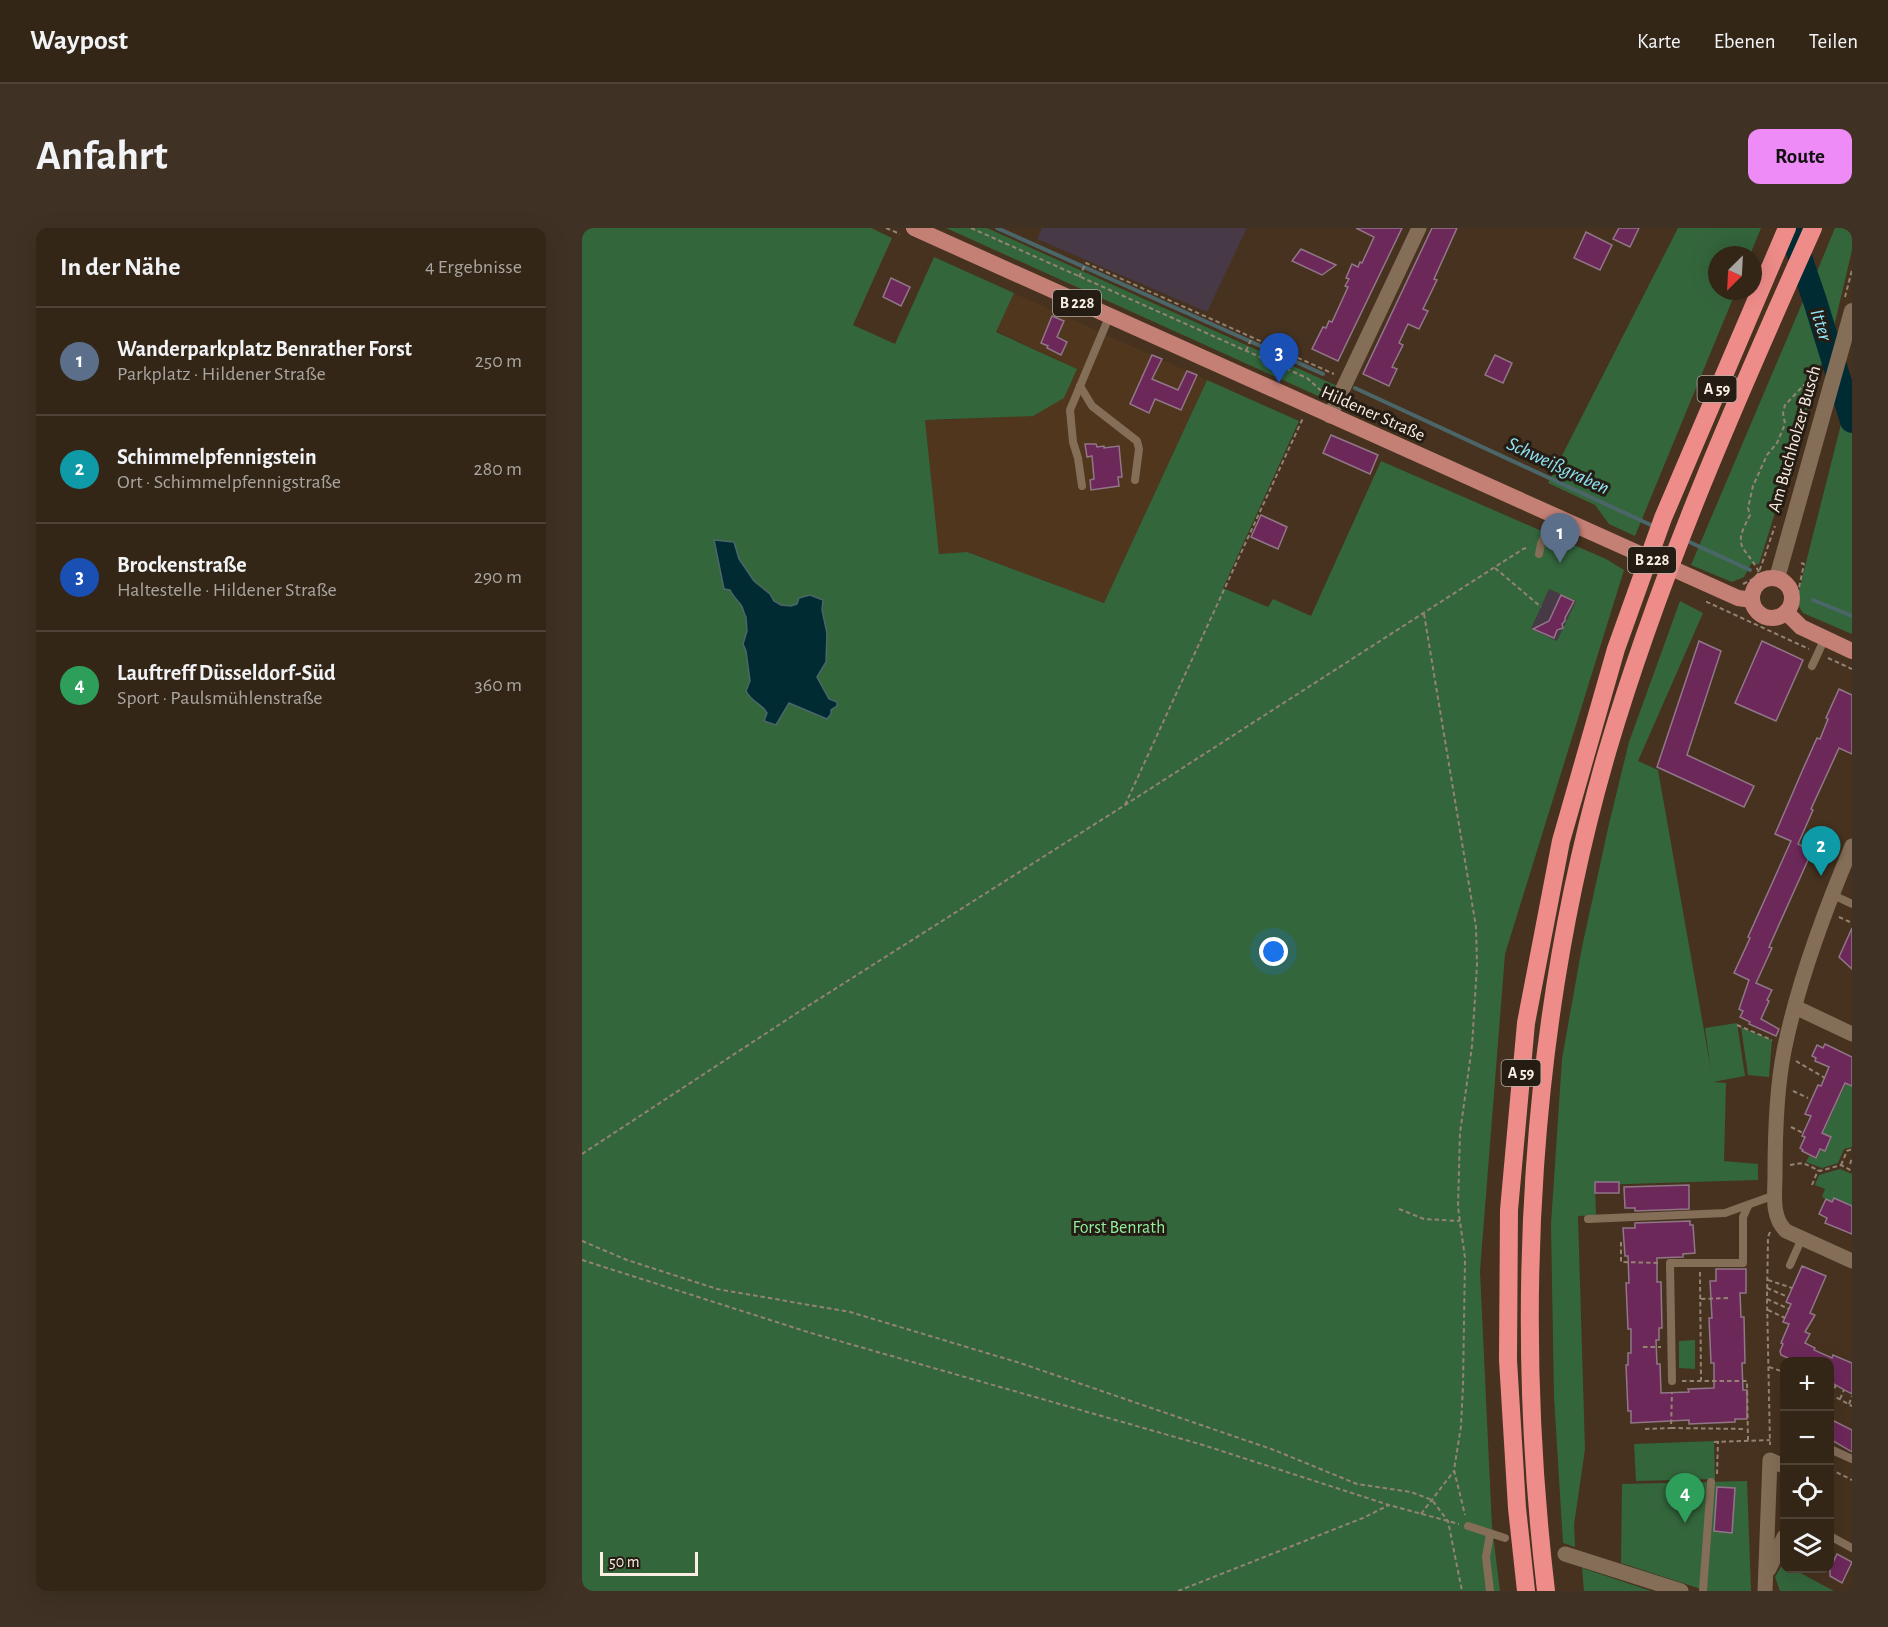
<!DOCTYPE html>
<html lang="de">
<head>
<meta charset="utf-8">
<style>
  :root { --surface:#342617; --page:#3f3224; --text:#f1f3f6; --muted:#a9a5a1; --line:#4e4336; --accent:#ef8bf6 }
  body { margin:0; font-family:"Alegreya Sans",sans-serif; background:var(--page); color:var(--text) }
  .controls { position:absolute; right:18px; bottom:18px; display:grid; overflow:hidden; border-radius:12px; box-shadow:0 6px 24px #0002 }
  .controls button { width:54px; height:54px; display:grid; place-items:center; padding:0; border:0; border-bottom:2px solid var(--line); background:var(--surface); color:var(--text); font:30px sans-serif }
  .compass { position:absolute; left:1126px; top:18px; width:54px; height:54px; border-radius:50%; background:var(--surface); box-shadow:0 6px 24px #0002; rotate:204deg }
  .scale { position:absolute; left:18px; bottom:15px; width:98px; box-sizing:border-box; padding-left:6px; border:3px solid #fbeee2; border-top:0; font-size:16px; line-height:21px; white-space:nowrap; color:#fbeee2; -webkit-text-stroke:4px #251c13; paint-order:stroke }
  .you { position:absolute; left:692px; top:724px; width:21px; height:21px; margin:-15px; border:4px solid #fff; border-radius:50%; background:#1a73e8; box-shadow:0 0 0 9px #1a73e833 }
  .badge { display:grid; place-items:center; width:39px; height:39px; border-radius:50%; background:var(--accent); color:#fff; font-size:20px; font-weight:700 }
  .pin { position:absolute; translate:-50% -50px; filter:drop-shadow(0 2px 3px #0008) }
  .pin::after { content:''; position:absolute; top:32px; width:21px; height:18px; background:inherit; clip-path:polygon(0 0,100% 0,50% 100%) }
  .list { margin:0; padding:0; list-style:none }
  h2 { display:flex; justify-content:space-between; align-items:center; height:78px; margin:0; padding:0 24px; font-size:26px }
  h2 small { font-size:20px; font-weight:400; color:var(--muted) }
  .list li { display:grid; grid-template-columns:39px 1fr auto; gap:18px; align-items:center; box-sizing:border-box; height:108px; padding:0 24px; border-top:2px solid var(--line) }
  .list b { display:block; font-size:22px; white-space:nowrap }
  .list p { margin:0; font-size:20px; white-space:nowrap; color:var(--muted) }
  .list em { font-size:20px; font-style:normal; color:var(--muted) }
  .icon { flex:none; width:33px; height:33px; fill:none; stroke:currentColor; stroke-width:2; stroke-linecap:round; stroke-linejoin:round }
  .map { position:relative; flex:none; width:1270px; height:1363px; overflow:hidden; border-radius:12px }
  header { display:flex; align-items:center; gap:36px; box-sizing:border-box; height:84px; padding:0 30px; background:var(--surface); border-bottom:2px solid var(--line) }
  header strong { font-size:28px }
  nav { display:flex; gap:33px; margin-inline-start:auto; font-size:21px }
  .intro { display:flex; align-items:center; justify-content:space-between; box-sizing:border-box; height:144px; padding:0 36px }
  h1 { margin:0; font-size:42px }
  .button { padding:15px 27px; border-radius:12px; background:var(--accent); color:#111; font-size:21px; font-weight:700 }
  main { display:flex; gap:36px; padding:0 36px }
  aside { flex:1; background:var(--surface); border-radius:12px; box-shadow:0 6px 24px #0002 }
  .map>svg:first-child { display:block }
</style>
</head>
<body>
<header>
<strong>Waypost</strong>
<nav><a>Karte</a><a>Ebenen</a><a>Teilen</a></nav>
</header>
<div class="intro"><h1>Anfahrt</h1><a class="button">Route</a></div>
<main>
<aside>
<h2>In der Nähe<small>4 Ergebnisse</small></h2>
<ul class="list">
<li><span class="badge" style="background:#5c6f8a">1</span><div><b>Wanderparkplatz Benrather Forst</b><p>Parkplatz · Hildener Straße</p></div><em>250 m</em></li>
<li><span class="badge" style="background:#0f9aa8">2</span><div><b>Schimmelpfennigstein</b><p>Ort · Schimmelpfennigstraße</p></div><em>280 m</em></li>
<li><span class="badge" style="background:#1a4fb4">3</span><div><b>Brockenstraße</b><p>Haltestelle · Hildener Straße</p></div><em>290 m</em></li>
<li><span class="badge" style="background:#2e9e5b">4</span><div><b>Lauftreff Düsseldorf-Süd</b><p>Sport · Paulsmühlenstraße</p></div><em>360 m</em></li>
</ul>
</aside>
<div class="map">
<svg width="1270" height="1363" viewBox="0 0 1270 1363">
  <rect width="100%" height="100%" fill="#46321f"/>
  <!-- built -->
  <path fill="#4f361d" d="M432,65L625,152L522,375L385,324L357,326L343,192H376L495,141L414,103Z"/>
  <!-- industrial -->
  <g fill="#483946">
    <path d="M460,0H665L625,84L455,11Z"/>
    <path d="M967,361L994,373L975,414L949,401Z"/>
  </g>
  <!-- green -->
  <g fill="#34663c" fill-rule="evenodd">
    <path d="M0,0H289L310,10L271,97L313,116L352,29L432,65L414,104L495,141L482,170L451,188L343,192L357,326L385,324L522,375L625,152L717,193L641,360L686,379L691,371L729,388L799,233L1024,331L1042,342L923,726L898,1043L910,1299L918,1363H0ZM967,361L994,373L975,413L949,401Z"/>
    <path d="M364,0H405L755,158L747,173Z"/>
    <path d="M1096,0H1179L1168,27H1135V63H1154L1053,308L1027,296L1013,277L966,255Z"/>
    <path d="M1253,0H1270V22L1251,103L1231,53Z"/>
    <path d="M1224,66L1244,121L1177,336H1169L1162,349L1150,354L1109,337Z"/>
    <path d="M1270,153V406L1221,385L1214,374Z"/>
    <path d="M1098,373L1121,385L1056,533L1076,542L1129,842L1123,800L1155,795L1163,848L1131,854L1144,855L1142,933L1176,936V952L1013,957L1014,987L996,988L1003,1221L992,1297L993,1319L981,1315L972,1169L969,996L980,831L1000,719L1027,596L1047,514Z"/>
    <path d="M1159,799L1190,812L1187,849L1166,847Z"/>
    <path d="M1264,855L1270,858V919L1262,921L1256,935L1240,940L1224,934L1227,928L1234,931L1238,923H1243L1249,911L1238,906L1239,903L1241,904Z"/>
    <path d="M1258,941L1270,946V978L1253,970L1250,974L1240,969L1243,961L1233,957L1237,947Z"/>
    <path d="M1113,1112V1141L1097,1140V1113Z"/>
    <path d="M1132,1213L1133,1251L1054,1253L1052,1216Z"/>
    <path d="M1165,1253L1169,1363H1125L1039,1335L1040,1256Z"/>
    <path d="M1201,1335L1202,1340L1211,1341L1252,1363H1198L1193,1349Z"/>
    <path d="M1000,1340L1069,1363H1002Z"/>
  </g>
  <!-- water -->
  <g fill="#002b33" stroke="#4b6668" stroke-width="1.5">
    <path d="M1231,53L1251,103L1244,121L1224,66Z"/>
    <path d="M132,312L152,314L157,331L172,353L188,366L192,373L199,377L209,378L215,376L217,370L228,367L241,372L240,382L245,405L244,434L235,449L247,471L255,474V478L249,482V486L245,491L207,475L194,497L182,493L185,485C180,475 171,476 164,463L168,453L164,423L161,416L165,403L164,389C161,385 162,381 159,377C155,372 151,368 148,362L142,361Z"/>
  </g>
  <g fill="none" stroke-linecap="round" stroke-linejoin="round">
    <!-- stream -->
    <g stroke="#4b6668" stroke-width="4">
      <path d="M415,0L741,146"/>
      <path d="M773,160L1071,298"/>
      <path d="M1103,312L1168,342"/>
      <path d="M1231,372L1270,388"/>
    </g>
    <!-- river -->
    <path stroke="#002b33" stroke-width="24" d="M1208,0L1233,73L1270,193"/>
  </g>
  <!-- building -->
  <g fill="#6d285a" stroke="#917688" stroke-width="1.5">
    <path d="M774,0H820L756,133L730,121L741,99L744,100L747,93L750,94L766,59L763,58L767,51L764,50L770,36L776,39L778,34L780,35L792,9Z"/>
    <path d="M850,0H875L852,51L855,52L841,81L846,83L837,101L826,96L817,115L821,117L810,139L815,141L807,158L781,146Z"/>
    <path d="M1037,0H1057L1048,19L1031,11Z"/>
    <path d="M1004,4L1030,17L1018,42L992,30Z"/>
    <path d="M719,21L754,37L740,47L710,33Z"/>
    <path d="M309,50L328,59L319,78L301,69Z"/>
    <path d="M470,88L482,93L475,109L485,114L479,127L465,120L466,118L459,115Z"/>
    <path d="M570,127L580,131L570,151L596,162L605,143L615,147L599,182L573,171L567,185L548,176Z"/>
    <path d="M913,127L930,135L921,155L903,147Z"/>
    <path d="M749,207L796,227L788,246L741,225Z"/>
    <path d="M503,216H514L515,219L522,218V220L537,218L540,249H536L537,258L509,262L508,252L512,251L510,228L505,229Z"/>
    <path d="M679,287L705,299L696,321L669,309Z"/>
    <path d="M979,367L992,373L983,390V393L980,396L981,400L975,402L972,410L951,401L967,393Z"/>
    <path d="M1117,413L1139,423L1105,527L1172,558L1162,579L1075,539Z"/>
    <path d="M1180,413L1221,432L1194,493L1153,475Z"/>
    <path d="M1257,461L1270,467V526L1257,520L1229,581L1231,582L1216,616L1230,623L1187,719L1190,720L1174,755L1190,762L1185,772L1187,773L1179,791L1197,801L1194,808L1167,796L1168,794L1158,789L1161,783L1157,781L1167,752L1152,745L1168,710L1166,709L1209,613L1193,606L1221,541L1235,510L1238,511L1246,491L1244,490Z"/>
    <path d="M1270,700V741L1257,729Z"/>
    <path d="M1243,816L1270,829V858L1263,855L1240,905L1249,909L1243,923L1238,921L1234,930L1220,923L1221,922L1218,920L1223,909L1220,908L1229,888L1223,886L1236,857L1239,858L1247,839L1233,833L1234,830L1230,828L1235,817L1241,820Z"/>
    <rect x="1013" y="954" width="24" height="11"/>
    <path d="M1107,957V981L1053,983V980H1043L1042,959Z"/>
    <path d="M1252,970L1270,978V1006L1243,995L1245,990L1237,986L1244,971L1250,974Z"/>
    <path d="M1108,993V997H1111L1113,1025L1101,1026V1029L1075,1030V1054H1079L1080,1100H1077V1112H1074L1075,1136H1078L1079,1165L1107,1164L1106,1161L1132,1160V1135H1129L1127,1090H1130L1128,1053H1134V1041H1164V1065H1158L1159,1089H1162L1163,1135H1160L1161,1162H1165V1191H1153V1194L1107,1196V1192L1049,1195V1183H1046L1044,1137H1046V1125H1049V1101H1046L1044,1055H1047L1046,1028H1043L1041,1000H1053V995Z"/>
    <path d="M1220,1038L1244,1048L1228,1085L1233,1087L1223,1104L1228,1106L1223,1115L1233,1120L1232,1122L1250,1130L1251,1127L1270,1135V1166L1248,1154V1134H1205L1206,1130L1199,1127L1198,1123L1201,1116L1199,1115L1207,1096L1201,1094L1209,1076L1204,1074Z"/>
    <path d="M1252,1193L1270,1202V1224L1248,1211V1203Z"/>
    <path d="M1135,1259L1153,1260L1150,1305L1132,1303Z"/>
    <path d="M1255,1326L1270,1334L1260,1355L1248,1348V1341Z"/>
  </g>
  <g fill="none" stroke-linecap="round" stroke-linejoin="round">
    <!-- path -->
    <g stroke="#948373" stroke-width="2" stroke-dasharray="4.5 3" stroke-linecap="butt">
      <path d="M304,0L318,6"/>
      <path d="M389,0L725,150L743,166"/>
      <path d="M497,49L504,35L752,146"/>
      <path d="M1263,69L1270,42"/>
      <path d="M664,123L670,109"/>
      <path d="M913,340L959,379"/>
      <path d="M1177,344C1161,315 1150,321 1168,287L1166,280L1171,258L1185,227L1195,215L1203,196L1201,185L1203,177L1222,157L1229,154L1236,156"/>
      <path d="M1161,356L1173,350L1177,344L1193,298"/>
      <path d="M1125,373V374L1227,421"/>
      <path d="M1214,374L1222,336L1216,334"/>
      <path d="M842,386L894,699L895,737L890,818L878,905L876,979L883,1030L881,1158L879,1198L872,1242L883,1287"/>
      <path d="M1246,430L1270,441"/>
      <path d="M543,577L721,190"/>
      <path d="M1257,689L1270,695"/>
      <path d="M1155,797L1190,812"/>
      <path d="M1214,833L1243,850"/>
      <path d="M1211,863L1226,870"/>
      <path d="M1209,899L1221,905"/>
      <path d="M0,926L215,785L543,577L941,321L947,319"/>
      <path d="M1268,936L1270,930"/>
      <path d="M1208,937L1221,935L1238,943L1259,937L1270,943"/>
      <path d="M1259,937L1265,923L1270,921"/>
      <path d="M1230,957L1236,942"/>
      <path d="M817,981L842,991L878,993"/>
      <path d="M1188,1004L1186,1009L1185,1071L1188,1217"/>
      <path d="M0,1013L45,1032L135,1061L268,1084L438,1135L692,1222L775,1256L829,1264L850,1272L866,1293L880,1363"/>
      <path d="M1039,1014V1034L1079,1035"/>
      <path d="M0,1032L229,1105L621,1217L807,1277L877,1296"/>
      <path d="M1118,1044L1119,1152"/>
      <path d="M1186,1052L1210,1060"/>
      <path d="M1185,1060L1206,1069"/>
      <path d="M1119,1071L1146,1070"/>
      <path d="M1185,1071L1207,1081"/>
      <path d="M1186,1082L1203,1090"/>
      <path d="M1061,1119H1079"/>
      <path d="M1187,1139L1202,1144"/>
      <path d="M1100,1153H1165L1166,1212"/>
      <path d="M1248,1166L1270,1178"/>
      <path d="M1249,1167L1254,1157"/>
      <path d="M1258,1171L1262,1162"/>
      <path d="M1267,1176L1270,1168"/>
      <path d="M1089,1200L1164,1201"/>
      <path d="M1063,1201L1089,1200L1090,1164"/>
      <path d="M1132,1214L1188,1212"/>
      <path d="M1248,1241L1270,1252"/>
      <path d="M1135,1246L1136,1213"/>
      <path d="M839,1286L872,1243"/>
      <path d="M596,1363L781,1290L807,1277"/>
    </g>
    <!-- service -->
    <g stroke="#846e58" stroke-width="8">
      <path d="M498,158L510,178L555,213L557,221L553,252"/>
      <path d="M500,258L496,230L491,214L488,182L527,89"/>
      <path d="M957,326L959,316L972,288"/>
      <path d="M1230,438L1243,410"/>
      <path d="M1249,666L1270,676"/>
      <path d="M1006,991L1143,985L1193,967"/>
      <path d="M1208,1037L1220,1010"/>
      <path d="M1090,1153L1088,1035H1161V989L1166,978"/>
      <path d="M1248,1221L1270,1231"/>
      <path d="M886,1298L923,1310"/>
      <path d="M908,1306L904,1329L908,1363"/>
      <path d="M1248,1308L1270,1320"/>
      <path d="M1121,1363L1129,1254"/>
    </g>
    <!-- minor -->
    <g stroke="#846e58" stroke-width="15">
      <path d="M748,188L837,0"/>
      <path d="M1270,618C1242,684 1216,753 1202,823C1194,863 1193,907 1193,947C1193,966 1189,989 1204,1003L1270,1033"/>
      <path d="M1213,779L1270,806"/>
      <path d="M983,1326L1099,1363"/>
      <path d="M1187,1341L1202,1309"/>
      <path d="M1183,1363L1188,1232L1202,1238"/>
    </g>
    <!-- secondary -->
    <path stroke="#846e58" stroke-width="16" d="M1195,350L1270,83"/>
    <!-- primary -->
    <g stroke="#c48075" stroke-width="16">
      <path d="M332,0L1156,370L1170,372"/>
      <circle cx="1190" cy="370" r="20"/>
      <path d="M1204,384L1219,399L1270,423"/>
    </g>
    <!-- motorway -->
    <g stroke="#ee8c89" stroke-width="18">
      <path d="M944,1363L935,1280L926,1132L927,982L944,795L979,613L1034,421L1081,290L1205,0"/>
      <path d="M964,1363C931,1084 947,791 1026,521C1079,342 1155,170 1231,0"/>
    </g>
  </g>
  <g text-anchor="middle" dominant-baseline="central" stroke-width="6" stroke-linejoin="round" paint-order="stroke">
    <!-- shield labels -->
    <g fill="#251c13" stroke="#bbafa4" stroke-width="1.5">
      <rect x="471" y="62" width="48" height="26" rx="4.5"/>
      <rect x="1115.5" y="148" width="39" height="26" rx="4.5"/>
      <rect x="1046" y="319" width="48" height="26" rx="4.5"/>
      <rect x="919.5" y="832" width="39" height="26" rx="4.5"/>
    </g>
    <g font-size="16" font-weight="bold" fill="#fbeee2">
      <text x="495" y="75">B 228</text>
      <text x="1135" y="161">A 59</text>
      <text x="1070" y="332">B 228</text>
      <text x="939" y="845">A 59</text>
    </g>
    <!-- street labels -->
    <g font-size="18" fill="#fbeee2" stroke="#251c13">
      <text transform="translate(791 186) rotate(24)">Hildener Straße</text>
      <text transform="translate(1213 211) rotate(-74)">Am Buchholzer Busch</text>
    </g>
    <!-- park labels -->
    <g font-size="18" fill="#8fef9d" stroke="#251c13">
      <text x="537" y="1000">Forst Benrath</text>
    </g>
    <!-- water labels -->
    <g font-size="20" font-style="italic" fill="#8ee4f7" stroke="#251c13">
      <text transform="translate(1239 97) rotate(72)">Itter</text>
      <text transform="translate(976 238) rotate(25)">Schweißgraben</text>
    </g>
  </g>
</svg>
<div class="controls">
<button>+</button>
<button>−</button>
<button><svg class="icon" aria-label="locate" viewBox="0 0 24 24"><circle cx="12" cy="12" r="6"/><path d="M12 2v4M12 18v4M2 12h4M18 12h4"/></svg></button>
<button><svg class="icon" aria-label="layers" viewBox="0 0 24 24"><path d="M12 4l9 5-9 5-9-5zM3 14l9 5 9-5"/></svg></button>
</div>
<svg class="compass" viewBox="-18 -18 36 36"><path d="M0-13l5 13h-10z" fill="#e53935"/><path d="M0 13l5-13h-10z" fill="#a9a5a1"/></svg>
<div class="scale">50 m</div>
<div class="you"></div>
<div class="pin badge" style="left:978px;top:335px;background:#5c6f8a">1</div>
<div class="pin badge" style="left:1239px;top:648px;background:#0f9aa8">2</div>
<div class="pin badge" style="left:697px;top:155px;background:#1a4fb4">3</div>
<div class="pin badge" style="left:1103px;top:1295px;background:#2e9e5b">4</div>
</div>
</main>
</body>
</html>
